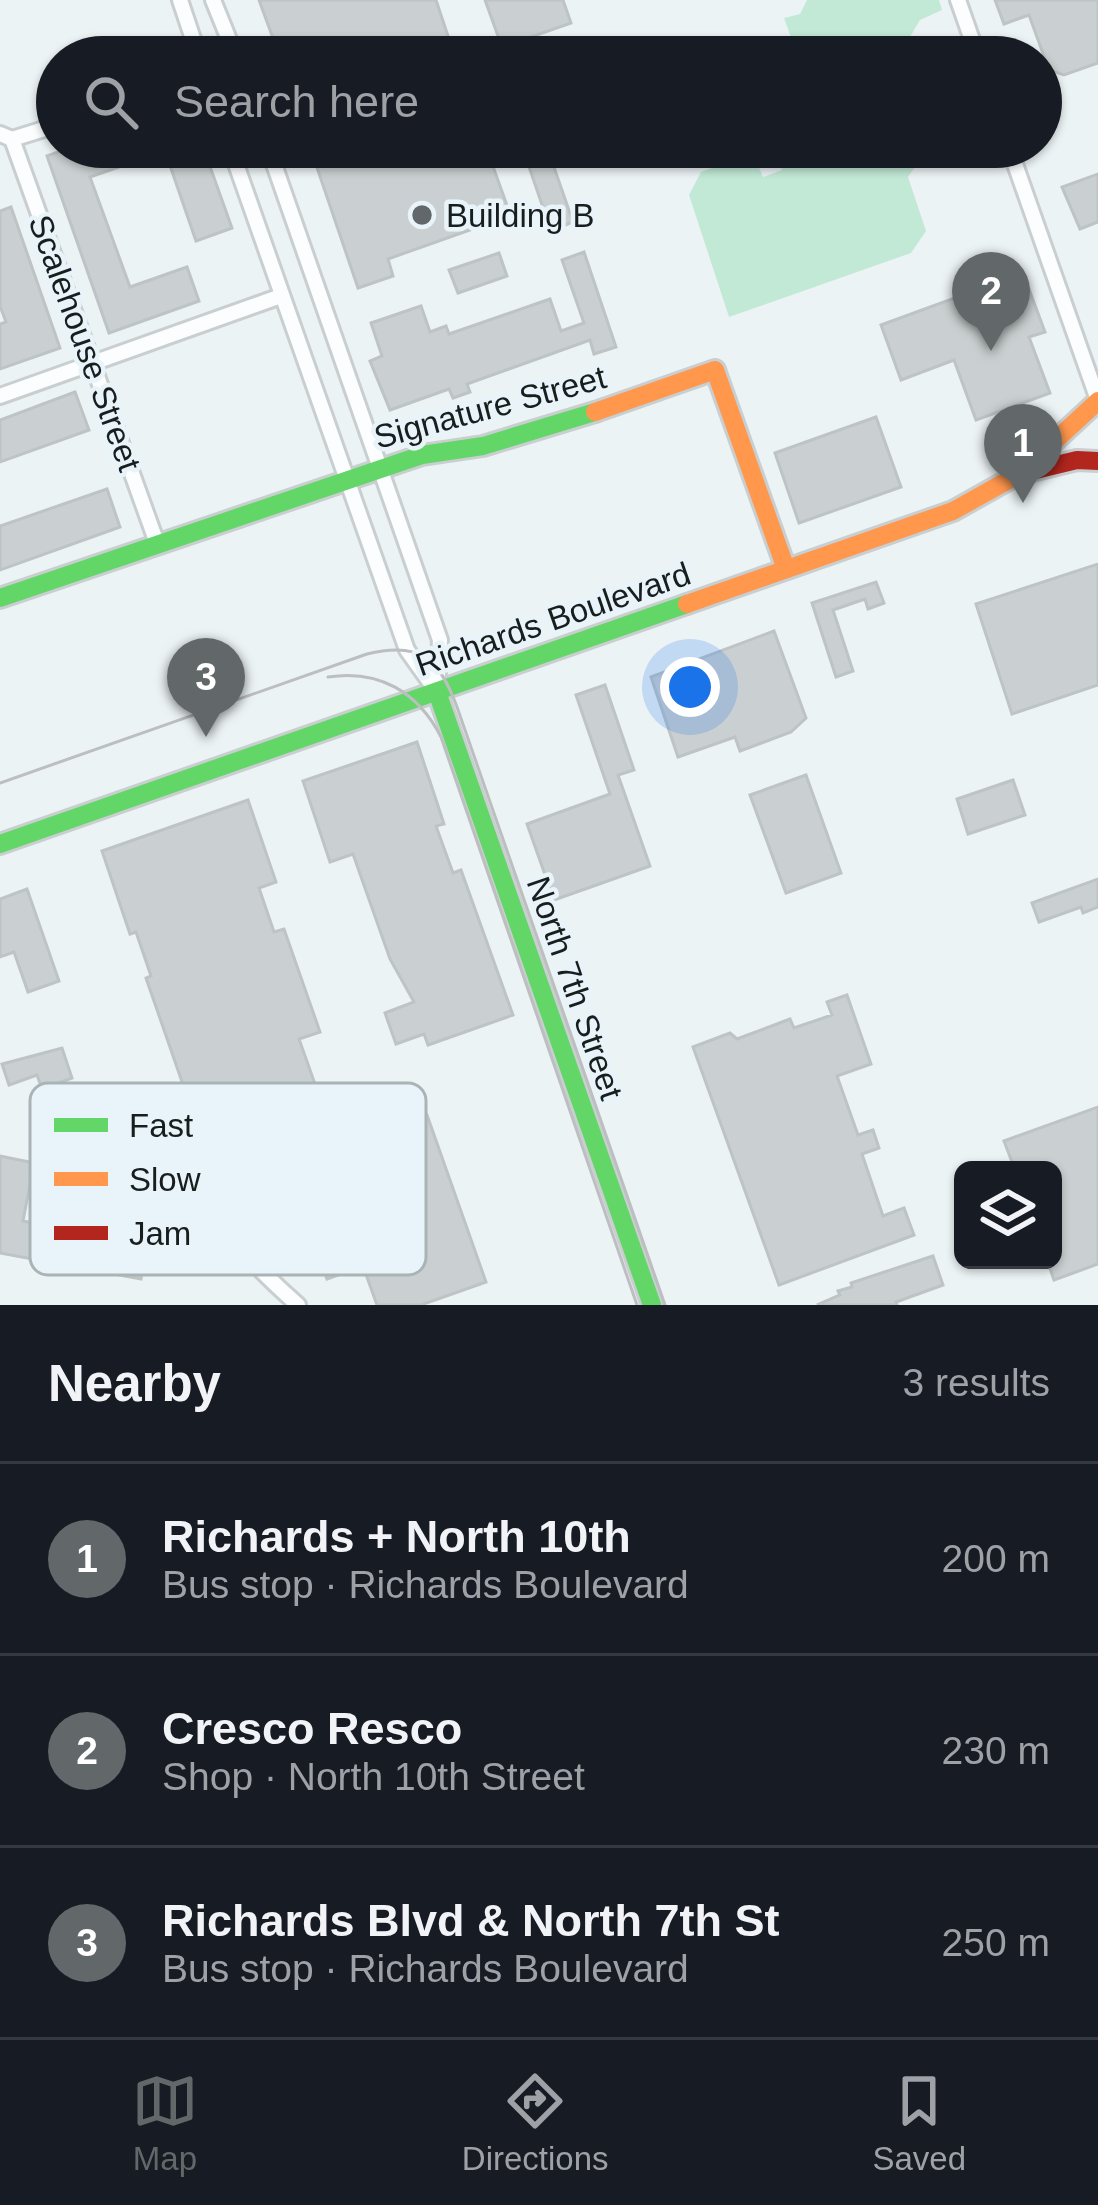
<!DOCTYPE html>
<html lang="en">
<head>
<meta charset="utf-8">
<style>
  :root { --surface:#171b24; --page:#20242c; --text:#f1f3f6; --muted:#9ea1a6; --line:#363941; --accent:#626869 }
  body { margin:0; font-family:Arial,sans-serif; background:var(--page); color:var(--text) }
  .controls { position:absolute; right:36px; bottom:36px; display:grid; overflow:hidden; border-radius:18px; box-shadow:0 3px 9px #0004 }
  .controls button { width:108px; height:108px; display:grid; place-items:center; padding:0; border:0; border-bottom:3px solid var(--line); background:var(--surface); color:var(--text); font:60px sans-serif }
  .you { position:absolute; left:690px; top:687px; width:42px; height:42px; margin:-30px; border:9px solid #fff; border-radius:50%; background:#1a73e8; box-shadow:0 0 0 18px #1a73e833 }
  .badge { display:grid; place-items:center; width:78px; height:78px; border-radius:50%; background:var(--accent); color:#fff; font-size:39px; font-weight:700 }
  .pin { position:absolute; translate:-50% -99px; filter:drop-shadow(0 3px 6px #0008) }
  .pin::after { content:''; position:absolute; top:63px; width:42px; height:36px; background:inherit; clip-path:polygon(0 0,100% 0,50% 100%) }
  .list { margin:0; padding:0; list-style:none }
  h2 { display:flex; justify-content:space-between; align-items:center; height:156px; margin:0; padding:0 48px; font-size:51px }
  h2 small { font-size:39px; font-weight:400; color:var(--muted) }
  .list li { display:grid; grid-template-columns:78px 1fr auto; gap:36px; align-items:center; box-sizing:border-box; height:192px; padding:0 48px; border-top:3px solid var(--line) }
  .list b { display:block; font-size:45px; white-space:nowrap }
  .list p { margin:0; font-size:39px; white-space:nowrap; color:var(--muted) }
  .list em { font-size:39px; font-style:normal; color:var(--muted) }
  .icon { flex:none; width:66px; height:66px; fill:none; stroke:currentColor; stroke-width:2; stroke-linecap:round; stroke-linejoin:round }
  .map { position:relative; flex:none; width:1098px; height:1305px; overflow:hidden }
  .search { position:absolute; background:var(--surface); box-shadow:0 3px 9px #0004; left:36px; right:36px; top:36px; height:132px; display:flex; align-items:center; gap:30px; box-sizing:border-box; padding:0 42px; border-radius:66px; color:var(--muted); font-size:45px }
  .sheet { height:732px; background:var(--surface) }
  nav { display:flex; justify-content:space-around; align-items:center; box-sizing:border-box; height:168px; border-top:3px solid var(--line); background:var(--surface); font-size:33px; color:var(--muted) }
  nav a { display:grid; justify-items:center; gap:6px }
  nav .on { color:var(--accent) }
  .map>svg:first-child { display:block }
</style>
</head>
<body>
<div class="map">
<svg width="1098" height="1305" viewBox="0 0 1098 1305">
  <rect width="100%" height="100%" fill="#ecf3f5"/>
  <!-- green -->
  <g fill="#c2e9d6">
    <path d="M807,0H939L942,10L920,20L898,57H798L784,18L800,14Z"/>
    <path d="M774,147H915L919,161L908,177L926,231L911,253L729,317L689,195L701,172L753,153L763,177L782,170Z"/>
  </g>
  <!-- building -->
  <g fill="#cad0d1" stroke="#bec4c5" stroke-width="3">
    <path d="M259,0H436L455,57H279L278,52L266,56L262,45L274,41Z"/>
    <path d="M485,0H563L571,23L502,47Z"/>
    <path d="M995,0H1098V63L1064,75L1049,70L1029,15L1004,24Z"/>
    <path d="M72,147H203L232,228L196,241L165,151L90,177L130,287L187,267L199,301L109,333L47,156Z"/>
    <path d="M310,147H486L513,222L500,226L498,220L388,259L393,276L358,288Z"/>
    <path d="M548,150L573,222L551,231L526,158Z"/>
    <path d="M1098,174V222L1080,229L1062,187Z"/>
    <path d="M11,207L60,348L0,369V324L6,322L0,306V211Z"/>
    <path d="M584,252L616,347L594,354L590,340L467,384L470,392L453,398L449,389L390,410L370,361L382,356L371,323L421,306L430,332L446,326L449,334L550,299L561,331L584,323L562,260Z"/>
    <path d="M499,253L507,276L458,293L449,270Z"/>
    <path d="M1023,273L1045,332L1029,337L1050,393L976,420L954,360L901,380L881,325Z"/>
    <path d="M75,392L89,430L0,462V420Z"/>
    <path d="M876,417L901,487L799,523L775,453Z"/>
    <path d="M107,489L120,527L0,570V526Z"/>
    <path d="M1098,564V685L1012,714L976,604Z"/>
    <path d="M876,582L884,603L868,609L865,599L833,610L853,671L836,677L812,603Z"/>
    <path d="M774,631L806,718L791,732L740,751L735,737L678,757L651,677Z"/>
    <path d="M605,685L634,770L618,775L650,866L554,900L527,824L610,794L576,695Z"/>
    <path d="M417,742L444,824L436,826L453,873L461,870L513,1015L428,1045L424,1034L396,1044L385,1013L414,1002L390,959L353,854L330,862L303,781Z"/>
    <path d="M806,775L841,873L786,893L750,795Z"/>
    <path d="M1013,780L1025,815L968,834L957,799Z"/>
    <path d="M248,800L276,882L259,888L274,932L284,929L320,1032L299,1039L315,1084L197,1125L146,978L151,976L136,932L130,934L102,851Z"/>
    <path d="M1098,879V907L1083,913L1081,907L1039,922L1032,903Z"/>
    <path d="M27,889L59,981L28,992L14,952L0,957V899Z"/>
    <path d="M847,995L871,1064L837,1076L858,1135L873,1130L879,1148L862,1154L883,1216L904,1208L914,1235L779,1285L693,1047L730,1033L737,1039L790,1019L794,1028L832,1015L827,1002Z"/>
    <path d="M62,1048L72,1078L42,1089L37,1075L9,1085L2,1064Z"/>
    <path d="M1098,1107V1264L1054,1280L1047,1260H1053V1170H1015L1004,1141Z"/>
    <path d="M427,1115L486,1282L421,1305H377L363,1266L327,1279L321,1263L294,1273L277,1227L340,1201L322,1153Z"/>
    <path d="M0,1156L34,1163L23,1221L147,1244L141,1279L0,1253Z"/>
    <path d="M933,1256L943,1285L896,1302L897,1305H817L840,1295L838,1291L852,1287L851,1283Z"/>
  </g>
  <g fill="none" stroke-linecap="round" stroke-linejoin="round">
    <!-- street casing -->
    <g stroke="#c9cfd0" stroke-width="20">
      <g id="street">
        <path d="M180,0L199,57"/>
        <path d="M213,0L236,57"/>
        <path d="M958,0L978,57"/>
        <path d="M0,134L12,139L57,125"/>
        <path d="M12,139L158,546"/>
        <path d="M230,147L407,650L437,692"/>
        <path d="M268,147L440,640L437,688"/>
        <path d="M1009,147L1098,400"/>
        <path d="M0,396L281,296"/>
        <path d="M188,1159C210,1220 250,1263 298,1305"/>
      </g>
    </g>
    <!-- fast casing -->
    <g stroke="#c9cfd0" stroke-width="24">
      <g id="fast">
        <path d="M0,598L422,455L483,446L595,412"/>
        <path d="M437,692L652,1305"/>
        <path d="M0,844L687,604"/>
      </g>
    </g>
    <!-- slow casing -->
    <g stroke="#c9cfd0" stroke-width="24">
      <g id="slow">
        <path d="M595,412L715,370L786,569"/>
        <path d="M687,604L953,511L1019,474L1098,401"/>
      </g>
    </g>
    <!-- jam casing -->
    <g stroke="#c9cfd0" stroke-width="24">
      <path id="jam" d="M1019,474L1077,460L1098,461"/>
    </g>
    <!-- street -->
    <use href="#street" stroke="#fcfdfe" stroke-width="14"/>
    <!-- fast -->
    <use href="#fast" stroke="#63d668" stroke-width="18"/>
    <!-- slow -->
    <use href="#slow" stroke="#ff974d" stroke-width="18"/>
    <!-- jam -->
    <use href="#jam" stroke="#b3261e" stroke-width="18"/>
    <!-- tram -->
    <g stroke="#bcbebf" stroke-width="3">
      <path d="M328,677C379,669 418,692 441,737L637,1305"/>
      <path d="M0,783L367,654C420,641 439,658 457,707L665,1305"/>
    </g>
  </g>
  <!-- markers -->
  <circle fill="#626869" stroke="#e8f4f9" stroke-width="4.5" cx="422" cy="215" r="12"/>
  <g text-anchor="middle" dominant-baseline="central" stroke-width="9" stroke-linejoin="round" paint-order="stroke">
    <!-- poi labels -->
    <g font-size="33" fill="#181d1e" stroke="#e8f4f9" text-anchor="start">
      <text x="446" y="215">Building B</text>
    </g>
    <!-- street labels -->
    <g font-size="33" fill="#181d1e" stroke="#e8f4f9">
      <text transform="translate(85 343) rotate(70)">Scalehouse Street</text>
      <text transform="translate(490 407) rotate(-15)">Signature Street</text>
      <text transform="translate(553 619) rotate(-19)">Richards Boulevard</text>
      <text transform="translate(575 988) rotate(71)">North 7th Street</text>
    </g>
  </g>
  <!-- legend -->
  <rect x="30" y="1083" width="396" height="192" rx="18" fill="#e8f4f9" stroke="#aab4b7" stroke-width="3"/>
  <rect x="54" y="1118" width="54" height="14" fill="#63d668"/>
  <rect x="54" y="1172" width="54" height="14" fill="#ff974d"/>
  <rect x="54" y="1226" width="54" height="14" fill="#b3261e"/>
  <g font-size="33" fill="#181d1e">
    <text x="129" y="1137">Fast</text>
    <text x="129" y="1191">Slow</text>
    <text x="129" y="1245">Jam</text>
  </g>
</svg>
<div class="controls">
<button><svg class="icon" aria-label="layers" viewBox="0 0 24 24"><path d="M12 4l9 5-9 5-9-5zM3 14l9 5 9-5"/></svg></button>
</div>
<div class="you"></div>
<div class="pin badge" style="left:1023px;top:503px">1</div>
<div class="pin badge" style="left:991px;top:351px">2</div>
<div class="pin badge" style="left:206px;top:737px">3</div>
<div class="search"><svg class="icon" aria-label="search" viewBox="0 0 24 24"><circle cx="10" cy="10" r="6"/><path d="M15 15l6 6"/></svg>Search here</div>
</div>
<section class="sheet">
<h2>Nearby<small>3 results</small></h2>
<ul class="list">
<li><span class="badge">1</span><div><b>Richards + North 10th</b><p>Bus stop · Richards Boulevard</p></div><em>200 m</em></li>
<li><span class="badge">2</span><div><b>Cresco Resco</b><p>Shop · North 10th Street</p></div><em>230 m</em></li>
<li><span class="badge">3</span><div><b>Richards Blvd &amp; North 7th St</b><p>Bus stop · Richards Boulevard</p></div><em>250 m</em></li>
</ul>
</section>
<nav>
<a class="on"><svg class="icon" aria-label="map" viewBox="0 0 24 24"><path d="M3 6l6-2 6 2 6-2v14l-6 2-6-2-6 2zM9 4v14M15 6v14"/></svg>Map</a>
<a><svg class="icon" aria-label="directions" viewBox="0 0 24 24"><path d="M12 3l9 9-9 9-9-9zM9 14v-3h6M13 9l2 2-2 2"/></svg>Directions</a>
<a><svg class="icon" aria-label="saved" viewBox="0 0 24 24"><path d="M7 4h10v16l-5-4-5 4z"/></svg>Saved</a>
</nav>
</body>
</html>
